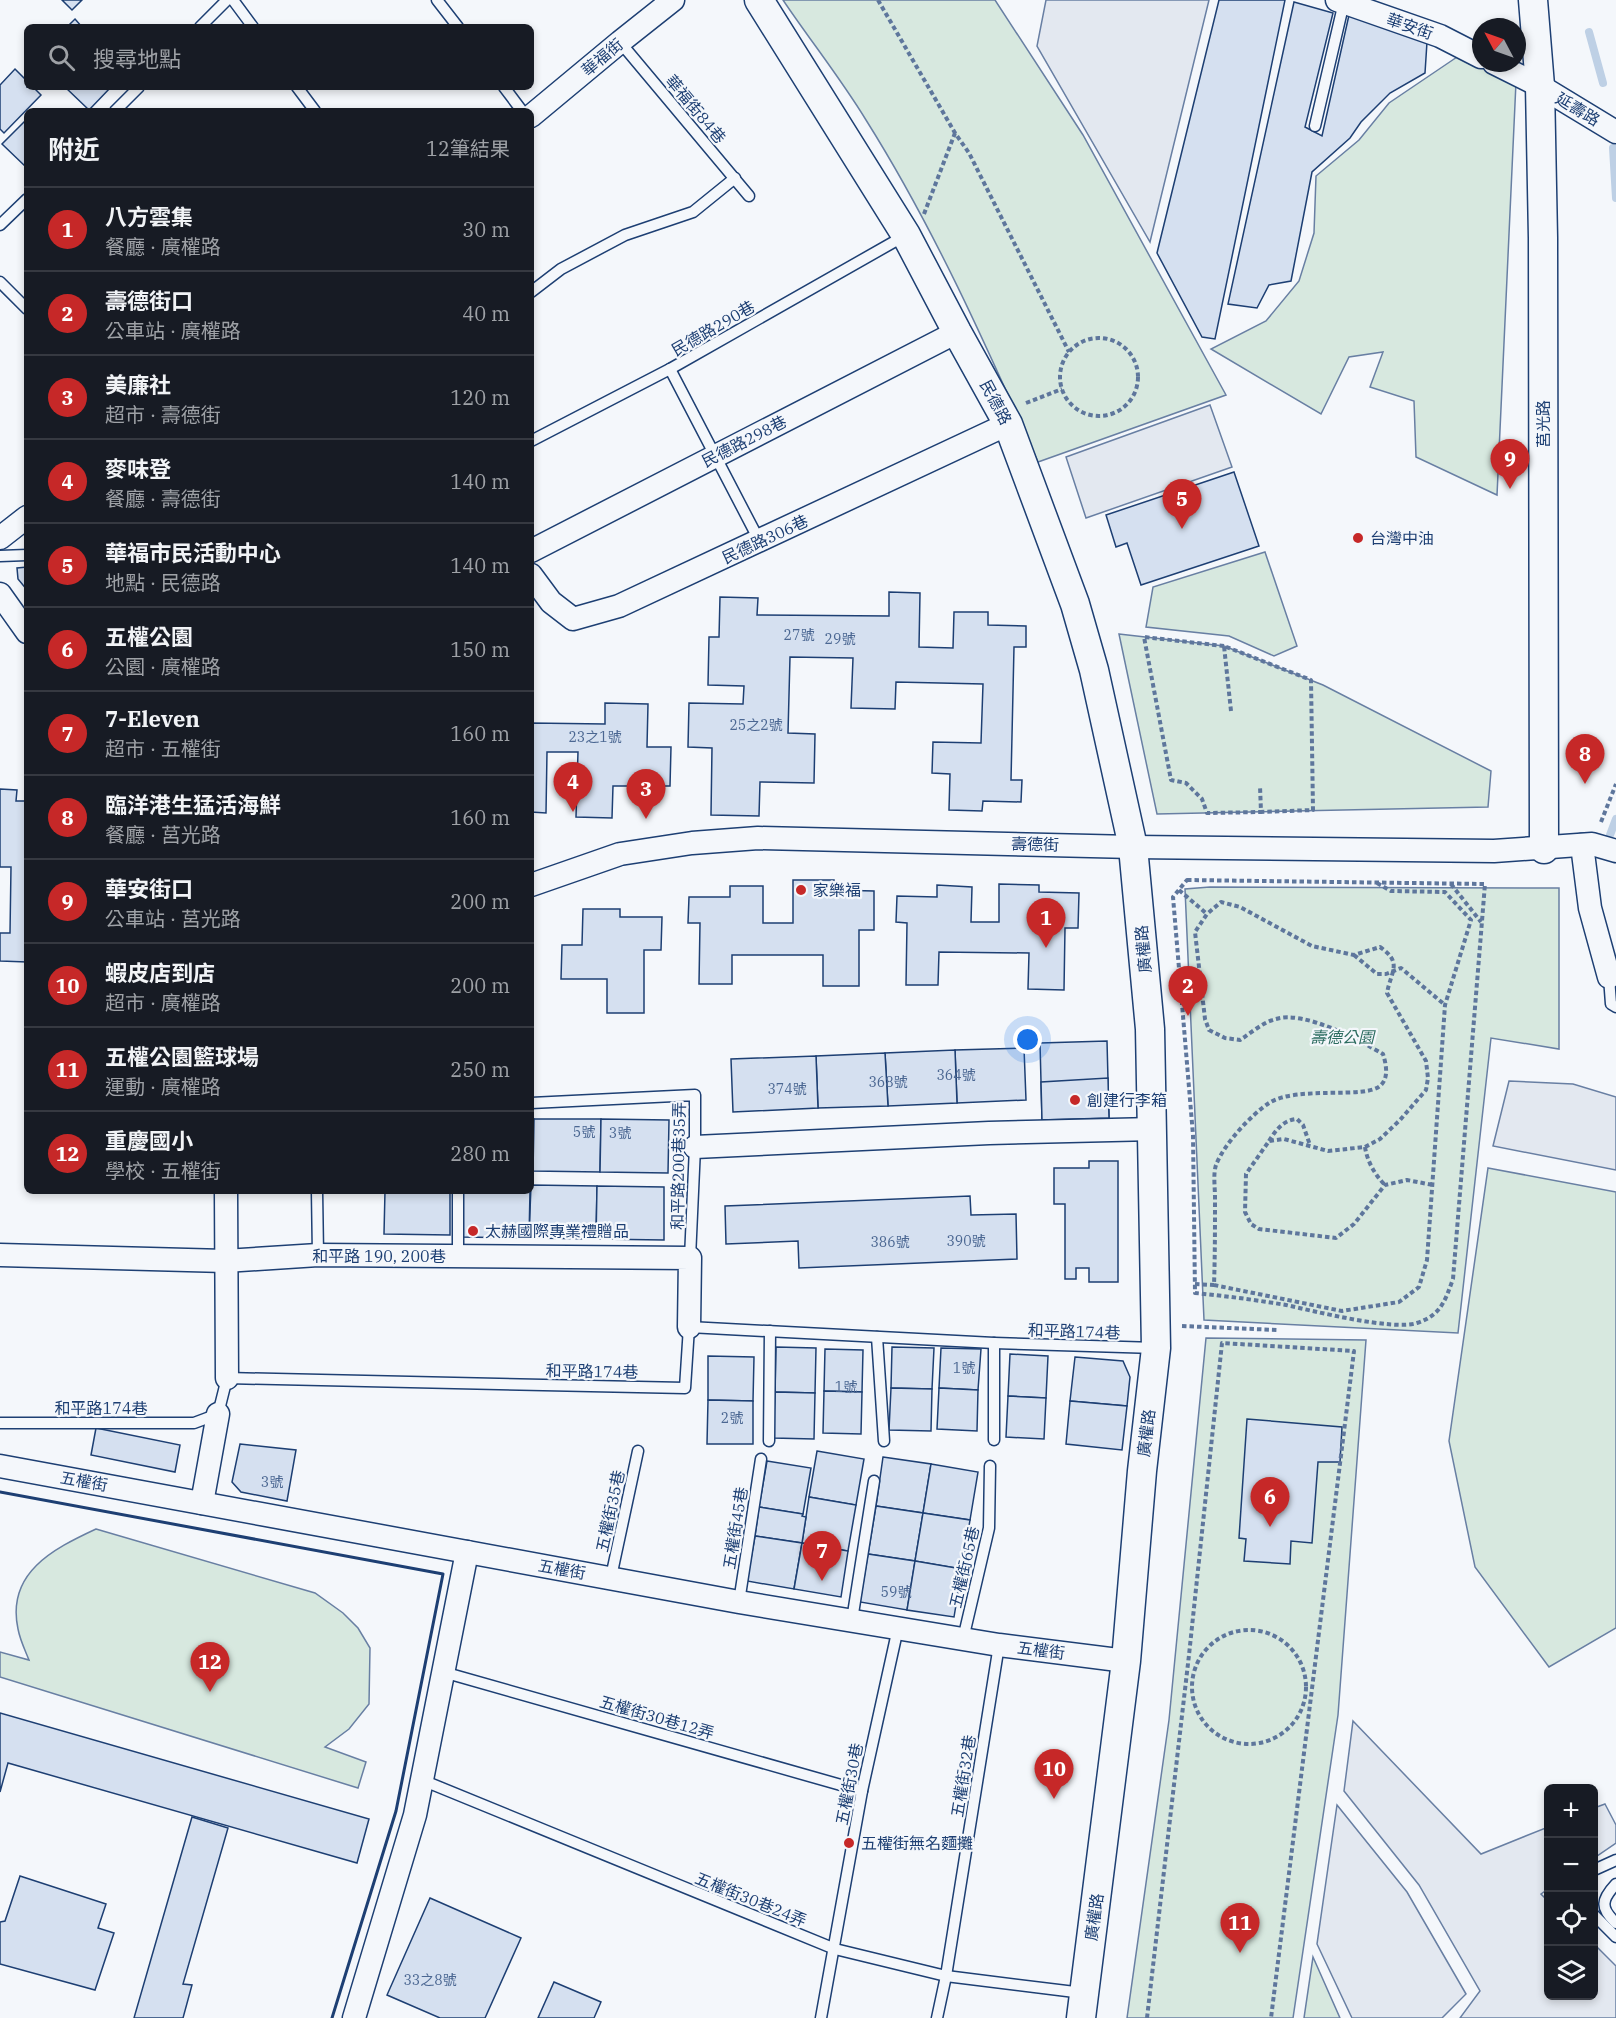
<!DOCTYPE html>
<html lang="zh-TW">
<head>
<meta charset="utf-8">
<style>
  :root { --surface:#171b24; --page:#20242c; --text:#f1f3f6; --muted:#9ea1a6; --line:#363941; --accent:#c62828 }
  body { margin:0; font-family:"IBM Plex Serif","Noto Sans TC",serif; background:var(--page); color:var(--text) }
  .controls { position:absolute; right:18px; bottom:18px; display:grid; overflow:hidden; border-radius:9px; box-shadow:0 3px 9px #0003 }
  .controls button { width:54px; height:54px; display:grid; place-items:center; padding:0; border:0; border-bottom:2px solid var(--line); background:var(--surface); color:var(--text); font:30px sans-serif }
  .compass { position:absolute; left:1472px; top:18px; width:54px; height:54px; border-radius:50%; background:var(--surface); box-shadow:0 3px 9px #0003; rotate:311deg }
  .you { position:absolute; left:1028px; top:1040px; width:21px; height:21px; margin:-15px; border:4px solid #fff; border-radius:50%; background:#1a73e8; box-shadow:0 0 0 9px #1a73e833 }
  .badge { display:grid; place-items:center; width:39px; height:39px; border-radius:50%; background:var(--accent); color:#fff; font-size:20px; font-weight:700 }
  .pin { position:absolute; translate:-50% -50px; filter:drop-shadow(0 2px 3px #0008) }
  .pin::after { content:''; position:absolute; top:32px; width:21px; height:18px; background:inherit; clip-path:polygon(0 0,100% 0,50% 100%) }
  .list { margin:0; padding:0; list-style:none }
  h2 { display:flex; justify-content:space-between; align-items:center; height:78px; margin:0; padding:0 24px; font-size:26px }
  h2 small { font-size:20px; font-weight:400; color:var(--muted) }
  .list li { display:grid; grid-template-columns:39px 1fr auto; gap:18px; align-items:center; box-sizing:border-box; height:84px; padding:0 24px; border-top:2px solid var(--line) }
  .list b { display:block; font-size:22px; white-space:nowrap }
  .list p { margin:0; font-size:20px; white-space:nowrap; color:var(--muted) }
  .list em { font-size:20px; font-style:normal; color:var(--muted) }
  .icon { flex:none; width:33px; height:33px; fill:none; stroke:currentColor; stroke-width:2; stroke-linecap:round; stroke-linejoin:round }
  .map { position:relative; flex:none; width:1616px; height:2018px; overflow:hidden }
  .search { position:absolute; background:var(--surface); box-shadow:0 3px 9px #0003; left:24px; top:24px; width:510px; height:66px; display:flex; align-items:center; gap:15px; box-sizing:border-box; padding:0 21px; border-radius:9px; color:var(--muted); font-size:22px }
  .panel { position:absolute; background:var(--surface); box-shadow:0 3px 9px #0003; left:24px; top:108px; width:510px; height:1086px; border-radius:9px }
  .map>svg:first-child { display:block }
</style>
</head>
<body>
<div class="map">
<svg width="1616" height="2018" viewBox="0 0 1616 2018">
  <rect width="100%" height="100%" fill="#f4f7fb"/>
  <!-- green -->
  <g fill="#d7e8df" stroke="#687fa3" stroke-width="1.5">
    <path d="M783,0H995L1083,135L1226,395L1038,462C986,345 934,228 866,120C841,79 810,40 783,0Z"/>
    <path d="M1460,55L1516,82L1497,495L1416,457L1414,401L1370,387L1383,352L1349,357L1321,414L1211,349L1266,321L1299,281L1314,233L1316,176L1359,140L1389,103Z"/>
    <path d="M1265,552L1297,646L1274,656L1229,636L1146,627L1153,587Z"/>
    <path d="M1119,634L1224,646L1323,685L1491,771L1488,807L1157,814Z"/>
    <path d="M1210,887L1559,888V1049L1491,1038L1458,1333L1204,1320L1185,889Z"/>
    <path d="M1488,1168L1616,1192V1628L1549,1667L1475,1567L1449,1441Z"/>
    <path d="M1206,1338L1366,1340L1338,1715L1293,2018H1127L1169,1720Z"/>
    <path d="M96,1529L315,1593L343,1613L358,1628L370,1648L369,1704L349,1729L325,1747L366,1762L358,1788L0,1677V1652L29,1660C25,1650 20,1640 18,1629C6,1573 53,1549 96,1529Z"/>
    <path d="M1313,1957L1340,2018H1304Z"/>
  </g>
  <!-- parking -->
  <g fill="#e3e8f0" stroke="#687fa3" stroke-width="1.5">
    <path d="M1046,0H1209L1150,242L1037,46Z"/>
    <path d="M1210,405L1232,467L1086,518L1066,457Z"/>
    <path d="M1509,1081L1573,1084L1616,1097V1170L1493,1146Z"/>
    <path d="M1353,1721L1481,1854L1548,1827V1889L1541,1894L1548,1901V1996H1594V1944L1616,1966V2018H1460L1480,1991L1419,1885L1344,1791Z"/>
    <path d="M1605,1804L1616,1825V1843L1594,1858V1808Z"/>
    <path d="M1337,1805L1407,1892L1466,1994L1442,2018H1352L1317,1944Z"/>
  </g>
  <g fill="none" stroke-linecap="round" stroke-linejoin="round">
    <!-- stream -->
    <g stroke="#bed0e5" stroke-width="8">
      <path d="M1589,32L1603,83"/>
      <path d="M1613,148L1616,198"/>
      <path d="M1610,835L1616,819"/>
    </g>
  </g>
  <!-- building -->
  <g fill="#d5e0f0" stroke="#1d3f73" stroke-width="1.5">
    <path d="M62,0H82L72,10Z"/>
    <path d="M1219,0H1285L1215,339L1202,337L1157,253Z"/>
    <path d="M1294,2L1333,13L1305,127L1322,136L1349,15L1427,42L1425,73L1390,93L1361,122L1350,138L1312,172L1291,281L1269,285L1257,308L1228,304Z"/>
    <path d="M75,19L82,27H67Z"/>
    <path d="M15,69L27,81V87H33L41,95L4,133L0,129V85Z"/>
    <path d="M65,87H111L89,110Z"/>
    <path d="M27,119V166L26,167L2,144Z"/>
    <path d="M1234,472L1259,546L1141,585L1127,543L1116,547L1106,515Z"/>
    <path d="M27,567V590L18,579L17,568Z"/>
    <path d="M889,592L920,593L919,647L953,648L954,612H988V625L1026,626V647H1014L1011,780H1022L1021,802L983,801L982,811L949,810L950,774L932,773L933,742L981,743L983,684L896,682L895,709L851,708L853,658L790,657L788,733L815,734L814,783L760,782L759,816L711,815L712,748L688,747L689,703L743,704L744,686L708,685L709,637H719L720,597L758,598L757,615L889,616Z"/>
    <path d="M605,703L648,704L647,747H671L670,786H613L612,818L576,817L578,752H547L546,813L531,812V723L605,724Z"/>
    <path d="M0,789L17,790L16,801H27V962L0,961V933H10L11,867H0Z"/>
    <path d="M793,880H834V890L874,891V930H859V986H823V955H732V984H699L700,923H688L689,897H730V886H763V923H793Z"/>
    <path d="M999,884L1039,885V892L1079,893L1078,928H1065L1064,990L1028,989L1029,953L939,952L938,985H906L907,923L896,922L897,896L937,897V885L972,887L971,922H999Z"/>
    <path d="M583,909H620V917H662L661,950H644V1013H607V979H561L562,945H582Z"/>
    <path d="M1107,1041L1109,1118L1042,1120L1040,1043Z"/>
    <path d="M1024,1048L1026,1100L957,1103L955,1050Z"/>
    <path d="M955,1050L957,1103L888,1106L885,1053Z"/>
    <path d="M885,1053L888,1106L818,1108L816,1056Z"/>
    <path d="M816,1056L818,1108L733,1112L731,1059Z"/>
    <path d="M1108,1078L1109,1118L1042,1120L1041,1082Z"/>
    <path d="M531,1119H534L533,1171H531Z"/>
    <path d="M534,1119H601L600,1172L533,1171Z"/>
    <path d="M601,1119L669,1120L668,1173L600,1172Z"/>
    <path d="M1089,1161H1118V1282H1089V1268H1076V1279H1065V1204H1054V1168H1089Z"/>
    <path d="M531,1185L597,1186L596,1239L529,1238Z"/>
    <path d="M597,1186L664,1187V1240L596,1239Z"/>
    <path d="M385,1191H450V1235L384,1234Z"/>
    <path d="M462,1191H530L529,1238L461,1237Z"/>
    <path d="M970,1196L971,1215L1016,1214L1017,1259L799,1268L798,1241L726,1244L725,1206Z"/>
    <path d="M776,1347L816,1348L815,1393L775,1392Z"/>
    <path d="M892,1347L934,1348L932,1389L891,1388Z"/>
    <path d="M941,1348L981,1349L978,1390L939,1388Z"/>
    <path d="M825,1349L863,1350L862,1392L824,1391Z"/>
    <path d="M1010,1354L1048,1356L1046,1398L1008,1396Z"/>
    <path d="M708,1356L754,1357L753,1401L708,1400Z"/>
    <path d="M1075,1357L1123,1361L1130,1377L1127,1406L1070,1401Z"/>
    <path d="M891,1388L932,1389L931,1431L889,1430Z"/>
    <path d="M939,1388L978,1390L977,1431L937,1429Z"/>
    <path d="M824,1391L862,1392L861,1434L823,1433Z"/>
    <path d="M775,1392L815,1393L814,1439L773,1438Z"/>
    <path d="M1008,1396L1046,1398L1044,1439L1006,1437Z"/>
    <path d="M708,1400L753,1401V1444H707Z"/>
    <path d="M1070,1401L1127,1406L1122,1450L1066,1444Z"/>
    <path d="M1247,1419L1342,1427L1340,1462H1318L1312,1543L1291,1541L1290,1564L1244,1561L1246,1539L1239,1538Z"/>
    <path d="M96,1428L180,1445L175,1472L91,1455Z"/>
    <path d="M240,1444L296,1450L287,1501L241,1492L232,1482Z"/>
    <path d="M817,1451L864,1459L856,1505L809,1497Z"/>
    <path d="M883,1457L931,1464L923,1513L876,1506Z"/>
    <path d="M767,1461L811,1468L803,1514L759,1507Z"/>
    <path d="M931,1464L978,1472L970,1520L923,1513Z"/>
    <path d="M809,1497L856,1505L848,1551L802,1543Z"/>
    <path d="M876,1506L923,1513L915,1561L868,1554Z"/>
    <path d="M759,1507L803,1514L802,1516L806,1517L802,1543L755,1536Z"/>
    <path d="M923,1513L970,1520L962,1569L915,1561Z"/>
    <path d="M755,1536L802,1543L794,1589L747,1581Z"/>
    <path d="M802,1543L848,1551L841,1597L794,1589Z"/>
    <path d="M868,1554L915,1561L907,1610L860,1602Z"/>
    <path d="M915,1561L962,1569L954,1617L907,1610Z"/>
    <path d="M0,1713L369,1819L357,1863L8,1763L0,1792Z"/>
    <path d="M192,1817L228,1828L183,1984L192,1985L183,2018H134Z"/>
    <path d="M20,1876L106,1904L98,1928L114,1933L95,1990L0,1964V1922L5,1921Z"/>
    <path d="M430,1898L521,1938L485,2018H440L387,1995Z"/>
    <path d="M554,1982L601,2002L594,2018H538Z"/>
  </g>
  <g fill="none" stroke-linecap="round" stroke-linejoin="round">
    <!-- service casing -->
    <g stroke="#1d3f73" stroke-width="13">
      <g id="service">
        <path d="M233,0L253,27"/>
        <path d="M437,0L458,27"/>
        <path d="M200,27L227,0"/>
        <path d="M620,42L749,196"/>
        <path d="M297,87L315,111"/>
        <path d="M504,87L522,111"/>
        <path d="M115,111L139,87"/>
        <path d="M1315,126L1344,2"/>
        <path d="M0,225L27,199"/>
        <path d="M0,282L27,309"/>
        <path d="M531,292L561,269L625,235L693,212L735,178"/>
        <path d="M670,369L760,542"/>
        <path d="M531,441L670,369L906,235"/>
        <path d="M0,556L27,555"/>
        <path d="M1609,977L1611,1004L1616,1007"/>
        <path d="M531,1103L695,1095V1147L690,1258"/>
        <path d="M317,1191L318,1255"/>
        <path d="M458,1256V1191"/>
        <path d="M877,1337L884,1441"/>
        <path d="M994,1343V1440"/>
        <path d="M0,1423H194L218,1414L227,1378L685,1388L689,1327L994,1343L1156,1348"/>
        <path d="M769,1441L770,1331"/>
        <path d="M611,1577L638,1451"/>
        <path d="M739,1602L761,1459"/>
        <path d="M852,1620L874,1481"/>
        <path d="M963,1639L989,1528L990,1466"/>
        <path d="M443,1672L862,1791"/>
        <path d="M422,1780L835,1949L946,1976L1083,1993"/>
        <path d="M1594,1870L1616,1860"/>
        <path d="M1616,1884C1601,1900 1600,1908 1616,1923"/>
        <path d="M1594,1915L1616,1937"/>
        <path d="M821,2018L862,1791L898,1628"/>
        <path d="M937,2018L946,1976L999,1645"/>
      </g>
    </g>
    <!-- minor casing -->
    <g stroke="#1d3f73" stroke-width="25">
      <g id="minor">
        <path d="M1337,0L1440,36L1481,57"/>
        <path d="M1494,63L1540,86L1616,132"/>
        <path d="M531,116L620,42L673,0"/>
        <path d="M0,538L27,517"/>
        <path d="M531,551L957,332"/>
        <path d="M531,575L551,602L573,619L619,606L1008,424"/>
        <path d="M0,594L27,632"/>
        <path d="M1582,845L1590,908L1609,977"/>
        <path d="M531,885L620,854L692,843L758,838L1133,847L1494,851L1592,844L1616,851"/>
        <path d="M695,1147L989,1133L1154,1129"/>
        <path d="M226,1191L227,1378"/>
        <path d="M0,1255L225,1261L318,1255L690,1258L689,1327"/>
        <path d="M0,1466L739,1602L999,1645L1126,1661"/>
        <path d="M202,1503L218,1414"/>
        <path d="M354,2018L415,1815L467,1552"/>
      </g>
    </g>
    <!-- tertiary casing -->
    <g stroke="#1d3f73" stroke-width="31">
      <g id="tertiary">
        <path d="M759,0L906,235L957,332L1008,424L1075,604L1094,670L1133,847L1150,1029L1156,1348L1142,1471L1126,1661L1081,2018"/>
        <path d="M1533,0L1540,86L1543,238L1544,849"/>
      </g>
    </g>
    <!-- path -->
    <g stroke="#5e769c" stroke-width="4" stroke-dasharray="4.5 3" stroke-linecap="butt">
      <path d="M878,0L955,133L969,153L1069,352"/>
      <path d="M924,214L955,133"/>
      <circle cx="1099" cy="377" r="39"/>
      <path d="M1026,403L1062,389"/>
      <path d="M1224,646L1144,637L1171,780L1186,783L1202,799L1207,813L1261,812"/>
      <path d="M1231,711L1224,646L1311,680L1313,810L1261,812L1260,786"/>
      <path d="M1601,822L1616,784"/>
      <path d="M1187,880L1485,884L1453,1279C1445,1301 1441,1315 1417,1323C1393,1331 1314,1311 1286,1305C1256,1300 1226,1296 1195,1293L1193,1135L1173,897Z"/>
      <path d="M1377,883L1391,891L1445,892L1471,920L1445,1005L1427,1260L1419,1287L1399,1302L1342,1311L1214,1285C1215,1256 1215,1227 1215,1197C1215,1188 1213,1174 1216,1165C1224,1144 1251,1115 1269,1103C1297,1085 1367,1100 1381,1085C1389,1077 1386,1064 1383,1054C1359,1040 1304,1010 1276,1019C1263,1022 1251,1033 1240,1040L1225,1038L1209,1030L1205,1019L1195,932L1207,914L1221,902L1240,907L1312,946L1354,955L1380,947C1403,963 1391,971 1387,993L1426,1061L1428,1078L1426,1090L1400,1120L1380,1139L1365,1147L1328,1151L1284,1139L1269,1141L1246,1174L1245,1212L1251,1224L1259,1229L1336,1238L1354,1224L1385,1185L1407,1180L1433,1185"/>
      <path d="M1451,884L1481,922"/>
      <path d="M1179,890L1207,914"/>
      <path d="M1354,955L1377,974H1386L1401,968L1445,1005"/>
      <path d="M1269,1141C1276,1130 1283,1120 1297,1119L1303,1125L1310,1145"/>
      <path d="M1365,1147C1367,1161 1375,1175 1385,1185"/>
      <path d="M1195,1284L1214,1285"/>
      <path d="M1182,1326L1277,1330"/>
      <circle cx="1249" cy="1687" r="57"/>
      <path d="M1147,2018L1189,1655L1222,1343L1354,1351L1271,2018"/>
    </g>
    <!-- service -->
    <use href="#service" stroke="#f4f7fb" stroke-width="10"/>
    <!-- minor -->
    <use href="#minor" stroke="#f4f7fb" stroke-width="22"/>
    <!-- tertiary -->
    <use href="#tertiary" stroke="#f4f7fb" stroke-width="28"/>
    <!-- wall -->
    <path stroke="#1d3f73" stroke-width="3" d="M0,1492L443,1574L396,1811L332,2018"/>
  </g>
  <!-- markers -->
  <g fill="#c62828" stroke="#f4f7fb" stroke-width="2">
    <circle cx="1358" cy="538" r="6"/>
    <circle cx="801" cy="890" r="6"/>
    <circle cx="1075" cy="1100" r="6"/>
    <circle cx="473" cy="1231" r="6"/>
    <circle cx="849" cy="1843" r="6"/>
  </g>
  <g text-anchor="middle" dominant-baseline="central" stroke-width="4.5" stroke-linejoin="round" paint-order="stroke">
    <!-- number labels -->
    <g font-size="14" fill="#4b6792">
      <text x="799" y="635">27號</text>
      <text x="840" y="639">29號</text>
      <text x="756" y="725">25之2號</text>
      <text x="595" y="737">23之1號</text>
      <text x="956" y="1075">364號</text>
      <text x="888" y="1082">368號</text>
      <text x="787" y="1089">374號</text>
      <text x="584" y="1132">5號</text>
      <text x="620" y="1133">3號</text>
      <text x="966" y="1241">390號</text>
      <text x="890" y="1242">386號</text>
      <text x="964" y="1368">1號</text>
      <text x="846" y="1387">1號</text>
      <text x="732" y="1418">2號</text>
      <text x="272" y="1482">3號</text>
      <text x="896" y="1592">59號</text>
      <text x="430" y="1980">33之8號</text>
    </g>
    <!-- street labels -->
    <g font-size="16" fill="#1d3f73" stroke="#f4f7fb">
      <text transform="translate(1410 26) rotate(19)">華安街</text>
      <text transform="translate(602 57) rotate(-40)">華福街</text>
      <text transform="translate(696 109) rotate(50)">華福街84巷</text>
      <text transform="translate(1578 109) rotate(31)">延壽路</text>
      <text transform="translate(713 328) rotate(-30)">民德路290巷</text>
      <text transform="translate(996 402) rotate(62)">民德路</text>
      <text transform="translate(1543 424) rotate(-90)">莒光路</text>
      <text transform="translate(744 441) rotate(-27)">民德路298巷</text>
      <text transform="translate(765 539) rotate(-25)">民德路306巷</text>
      <text transform="translate(1035 844) rotate(1)">壽德街</text>
      <text transform="translate(1143 949) rotate(-95)">廣權路</text>
      <text transform="translate(678 1166) rotate(-89)">和平路200巷35弄</text>
      <text x="379" y="1256">和平路 190, 200巷</text>
      <text transform="translate(1074 1331) rotate(2)">和平路174巷</text>
      <text transform="translate(592 1371) rotate(1)">和平路174巷</text>
      <text x="101" y="1408">和平路174巷</text>
      <text transform="translate(1146 1433) rotate(-83)">廣權路</text>
      <text transform="translate(84 1481) rotate(10)">五權街</text>
      <text transform="translate(610 1511) rotate(-78)">五權街35巷</text>
      <text transform="translate(735 1528) rotate(-81)">五權街45巷</text>
      <text transform="translate(964 1567) rotate(-77)">五權街65巷</text>
      <text transform="translate(562 1569) rotate(10)">五權街</text>
      <text transform="translate(1041 1650) rotate(7)">五權街</text>
      <text transform="translate(657 1717) rotate(16)">五權街30巷12弄</text>
      <text transform="translate(963 1776) rotate(-81)">五權街32巷</text>
      <text transform="translate(849 1784) rotate(-79)">五權街30巷</text>
      <text transform="translate(751 1899) rotate(22)">五權街30巷24弄</text>
      <text transform="translate(1094 1917) rotate(-82)">廣權路</text>
    </g>
    <!-- poi labels -->
    <g font-size="16" fill="#1d3f73" stroke="#f4f7fb" text-anchor="start">
      <text x="1370" y="538">台灣中油</text>
      <text x="813" y="890">家樂福</text>
      <text x="1087" y="1100">創建行李箱</text>
      <text x="485" y="1231">太赫國際專業禮贈品</text>
      <text x="861" y="1843">五權街無名麵攤</text>
    </g>
    <!-- park labels -->
    <g font-size="16" font-style="italic" fill="#2c6c60" stroke="#f4f7fb">
      <text x="1342" y="1037">壽德公園</text>
    </g>
  </g>
</svg>
<div class="controls">
<button>+</button>
<button>−</button>
<button><svg class="icon" aria-label="locate" viewBox="0 0 24 24"><circle cx="12" cy="12" r="6"/><path d="M12 2v4M12 18v4M2 12h4M18 12h4"/></svg></button>
<button><svg class="icon" aria-label="layers" viewBox="0 0 24 24"><path d="M12 4l9 5-9 5-9-5zM3 14l9 5 9-5"/></svg></button>
</div>
<svg class="compass" viewBox="-18 -18 36 36"><path d="M0-13l5 13h-10z" fill="#e53935"/><path d="M0 13l5-13h-10z" fill="#9ea1a6"/></svg>
<div class="you"></div>
<div class="pin badge" style="left:1046px;top:948px">1</div>
<div class="pin badge" style="left:1188px;top:1016px">2</div>
<div class="pin badge" style="left:646px;top:819px">3</div>
<div class="pin badge" style="left:573px;top:812px">4</div>
<div class="pin badge" style="left:1182px;top:529px">5</div>
<div class="pin badge" style="left:1270px;top:1527px">6</div>
<div class="pin badge" style="left:822px;top:1581px">7</div>
<div class="pin badge" style="left:1585px;top:784px">8</div>
<div class="pin badge" style="left:1510px;top:489px">9</div>
<div class="pin badge" style="left:1054px;top:1799px">10</div>
<div class="pin badge" style="left:1240px;top:1953px">11</div>
<div class="pin badge" style="left:210px;top:1692px">12</div>
<div class="search"><svg class="icon" aria-label="search" viewBox="0 0 24 24"><circle cx="10" cy="10" r="6"/><path d="M15 15l6 6"/></svg>搜尋地點</div>
<section class="panel">
<h2>附近<small>12筆結果</small></h2>
<ul class="list">
<li><span class="badge">1</span><div><b>八方雲集</b><p>餐廳 · 廣權路</p></div><em>30 m</em></li>
<li><span class="badge">2</span><div><b>壽德街口</b><p>公車站 · 廣權路</p></div><em>40 m</em></li>
<li><span class="badge">3</span><div><b>美廉社</b><p>超市 · 壽德街</p></div><em>120 m</em></li>
<li><span class="badge">4</span><div><b>麥味登</b><p>餐廳 · 壽德街</p></div><em>140 m</em></li>
<li><span class="badge">5</span><div><b>華福市民活動中心</b><p>地點 · 民德路</p></div><em>140 m</em></li>
<li><span class="badge">6</span><div><b>五權公園</b><p>公園 · 廣權路</p></div><em>150 m</em></li>
<li><span class="badge">7</span><div><b>7-Eleven</b><p>超市 · 五權街</p></div><em>160 m</em></li>
<li><span class="badge">8</span><div><b>臨洋港生猛活海鮮</b><p>餐廳 · 莒光路</p></div><em>160 m</em></li>
<li><span class="badge">9</span><div><b>華安街口</b><p>公車站 · 莒光路</p></div><em>200 m</em></li>
<li><span class="badge">10</span><div><b>蝦皮店到店</b><p>超市 · 廣權路</p></div><em>200 m</em></li>
<li><span class="badge">11</span><div><b>五權公園籃球場</b><p>運動 · 廣權路</p></div><em>250 m</em></li>
<li><span class="badge">12</span><div><b>重慶國小</b><p>學校 · 五權街</p></div><em>280 m</em></li>
</ul>
</section>
</div>
</body>
</html>
